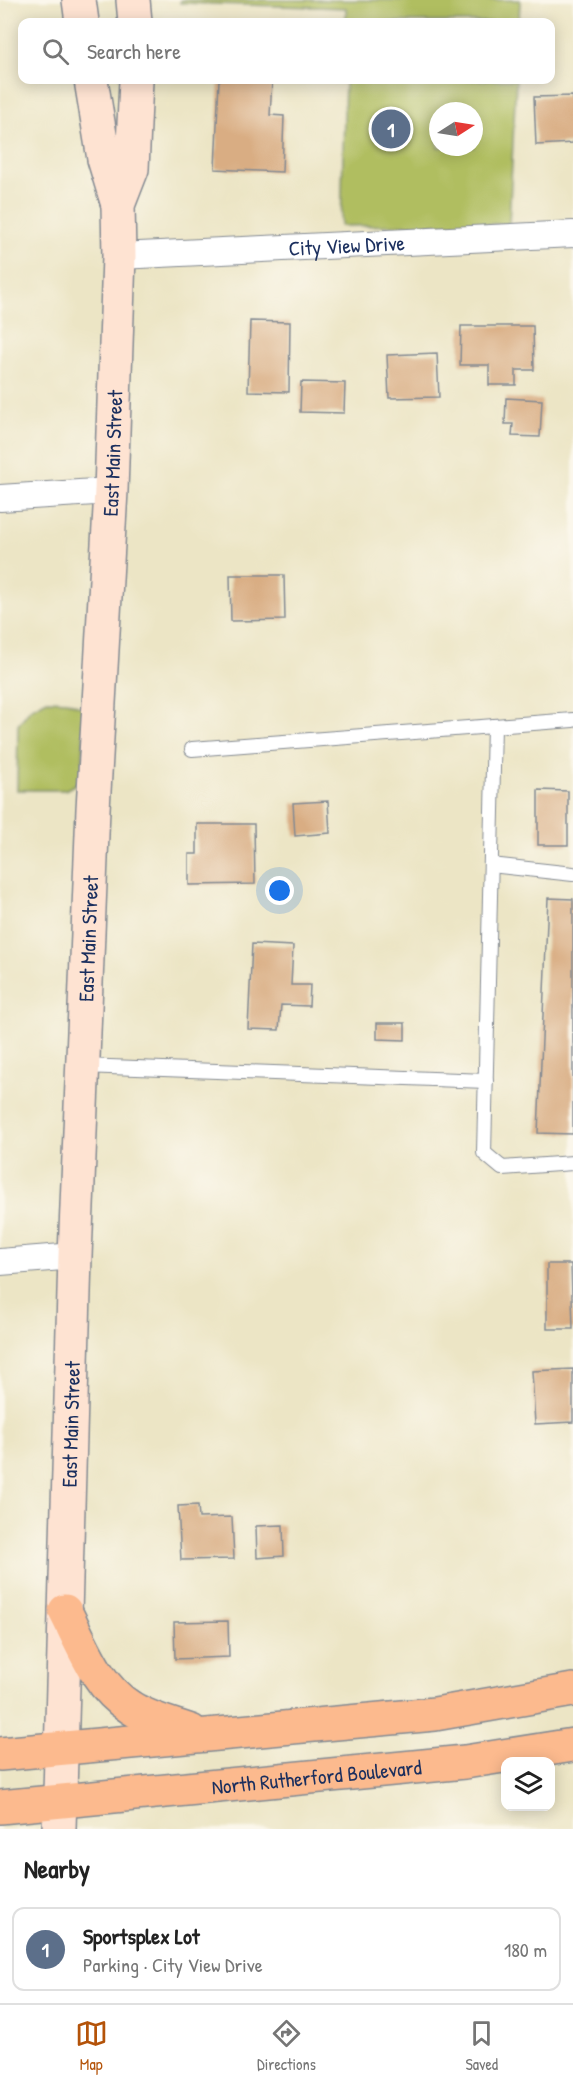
<!DOCTYPE html>
<html lang="en">
<head>
<meta charset="utf-8">
<style>
  :root { --surface:#fff; --page:#f6f6f6; --text:#222; --muted:#767676; --line:#e0e0e0; --accent:#b45309 }
  body { margin:0; font-family:"Patrick Hand",sans-serif; background:var(--page); color:var(--text) }
  .controls { position:absolute; right:18px; bottom:18px; display:grid; overflow:hidden; border-radius:12px; box-shadow:0 3px 15px #0003 }
  .controls button { width:54px; height:54px; display:grid; place-items:center; padding:0; border:0; border-bottom:2px solid var(--line); background:var(--surface); color:var(--text); font:30px sans-serif }
  .compass { position:absolute; left:429px; top:102px; width:54px; height:54px; border-radius:50%; background:var(--surface); box-shadow:0 3px 15px #0003; rotate:78deg }
  .you { position:absolute; left:280px; top:891px; width:21px; height:21px; margin:-15px; border:4px solid #fff; border-radius:50%; background:#1a73e8; box-shadow:0 0 0 9px #1a73e833 }
  .badge { display:grid; place-items:center; width:39px; height:39px; border-radius:50%; background:var(--accent); color:#fff; font-size:20px; font-weight:700 }
  .pin { position:absolute; translate:-50% -50%; border:3px solid #fff; box-shadow:0 2px 6px #0006 }
  .list { margin:0; padding:0; list-style:none }
  h2 { display:flex; justify-content:space-between; align-items:center; height:78px; margin:0; padding:0 24px; font-size:26px }
  h2 small { font-size:20px; font-weight:400; color:var(--muted) }
  .list li { display:grid; grid-template-columns:39px 1fr auto; gap:18px; align-items:center; box-sizing:border-box; height:84px; margin:0 12px 12px; padding:0 12px; border:2px solid var(--line); border-radius:12px }
  .list b { display:block; font-size:22px; white-space:nowrap }
  .list p { margin:0; font-size:20px; white-space:nowrap; color:var(--muted) }
  .list em { font-size:20px; font-style:normal; color:var(--muted) }
  .icon { flex:none; width:33px; height:33px; fill:none; stroke:currentColor; stroke-width:2; stroke-linecap:round; stroke-linejoin:round }
  .map { position:relative; flex:none; width:573px; height:1829px; overflow:hidden }
  .search { position:absolute; background:var(--surface); box-shadow:0 3px 15px #0003; left:18px; right:18px; top:18px; height:66px; display:flex; align-items:center; gap:15px; box-sizing:border-box; padding:0 21px; border-radius:12px; color:var(--muted); font-size:22px }
  .sheet { height:174px; background:var(--surface) }
  nav { display:flex; justify-content:space-around; align-items:center; box-sizing:border-box; height:84px; border-top:2px solid var(--line); background:var(--surface); font-size:16px; color:var(--muted) }
  nav a { display:grid; justify-items:center; gap:3px }
  nav .on { color:var(--accent) }
  .map>svg:first-child { display:block }
</style>
</head>
<body>
<div class="map">
<svg width="573" height="1829" viewBox="0 0 573 1829">
  <rect width="100%" height="100%" fill="#fbf7ec"/>
  <filter id="ink" filterUnits="userSpaceOnUse"><feTurbulence type="fractalNoise" baseFrequency=".0167" numOctaves="2"/><feDisplacementMap in="SourceGraphic" scale="12" xChannelSelector="R" yChannelSelector="G"/><feConvolveMatrix kernelMatrix="1 2 1 2 8 2 1 2 1" color-interpolation-filters="sRGB"/></filter>
  <filter id="wash" filterUnits="userSpaceOnUse"><feTurbulence type="fractalNoise" baseFrequency=".008" numOctaves="4" result="noise"/><feDisplacementMap in="SourceGraphic" scale="24" xChannelSelector="R" yChannelSelector="G"/><feGaussianBlur stdDeviation="1.35" result="paint"/><feColorMatrix in="noise" values="0 0 0 0 0 0 0 0 0 0 0 0 0 0 0 0 0 1.4 0 .05"/><feComposite in="paint" operator="in"/></filter>
  <g filter="url(#wash)">
    <rect width="100%" height="100%" fill="#ece5c5"/>
    <!-- green -->
    <g fill="#b0be61" stroke="#667660" stroke-width="1.5" fill-rule="evenodd">
      <path d="M181,0H520L519,22H346V8L180,3Z"/>
      <path d="M345,80H516L509,224L341,226ZM438,111H474V147H438Z"/>
      <path d="M47,700L67,701L84,708L83,780L65,790H17L18,725L30,709Z"/>
    </g>
    <g id="blocks">
      <!-- building -->
      <g fill="#d9ad83">
        <path d="M219,80L272,81L270,115L284,116L282,172L215,169Z"/>
        <path d="M573,96V143L536,145L534,97Z"/>
        <path d="M250,321L290,322L289,392L248,391Z"/>
        <path d="M461,326H533L534,370H516V385H489V365H460Z"/>
        <path d="M437,353L439,397L389,398L387,355Z"/>
        <path d="M301,382L345,383L344,413L300,412Z"/>
        <path d="M506,398L542,400L540,437L512,436L513,424H505Z"/>
        <path d="M230,575H284L285,620L231,621Z"/>
        <path d="M538,790L568,791V845H538Z"/>
        <path d="M328,801L330,833L295,836L293,803Z"/>
        <path d="M197,824H254L255,884L189,885V854H197Z"/>
        <path d="M548,898L573,899V1134L538,1133Z"/>
        <path d="M252,944L293,946L291,985H310L309,1006L281,1005L279,1030L248,1029Z"/>
        <path d="M377,1023H405V1040L377,1039Z"/>
        <path d="M547,1264H571L573,1329H547Z"/>
        <path d="M573,1369V1422L535,1424L532,1371Z"/>
        <path d="M198,1505L199,1518L232,1517L234,1559L181,1560L178,1506Z"/>
        <path d="M283,1525L284,1556L257,1558L256,1526Z"/>
        <path d="M228,1621L229,1657L175,1659L174,1622Z"/>
      </g>
    </g>
  </g>
  <g filter="url(#ink)">
    <use href="#blocks" fill-opacity="0" stroke="#848a92" stroke-width="1.5"/>
    <g fill="none" stroke-linecap="round" stroke-linejoin="round">
      <!-- lane casing -->
      <g stroke="#848a92" stroke-width="16">
        <g id="lane">
          <path d="M494,726L484,1153L502,1168L573,1163"/>
          <path d="M192,749L573,720"/>
          <path d="M491,865L573,874"/>
          <path d="M83,1066L486,1081"/>
        </g>
      </g>
      <!-- street casing -->
      <g stroke="#848a92" stroke-width="28">
        <g id="street">
          <path id="s1" d="M119,256L573,234"/>
          <path d="M0,498L111,491"/>
          <path d="M0,1262L75,1256"/>
        </g>
      </g>
      <!-- secondary casing -->
      <g stroke="#848a92" stroke-width="36">
        <g id="secondary">
          <path d="M79,0L82,22"/>
          <path d="M133,0L135,22"/>
          <path d="M91,80L104,159L118,205"/>
          <path id="s2" d="M59,1829L75,1256L93,809L111,491L119,256L118,205L132,169L136,80"/>
        </g>
      </g>
      <!-- primary casing -->
      <g stroke="#848a92" stroke-width="36">
        <g id="primary">
          <path d="M65,1611C82,1644 97,1687 130,1707C148,1719 171,1724 191,1731"/>
          <path d="M0,1754L435,1714L573,1690"/>
          <path id="s3" d="M0,1807L465,1762L573,1745"/>
        </g>
      </g>
      <!-- lane -->
      <use href="#lane" stroke="#fff" stroke-width="14"/>
      <!-- street -->
      <use href="#street" stroke="#fff" stroke-width="26"/>
      <!-- secondary -->
      <use href="#secondary" stroke="#fee3d2" stroke-width="33"/>
      <!-- primary -->
      <use href="#primary" stroke="#fcba8e" stroke-width="33"/>
    </g>
  </g>
  <g text-anchor="middle" dominant-baseline="central" stroke-width="6" stroke-linejoin="round" paint-order="stroke">
    <!-- street labels -->
    <g font-size="21" fill="#1b2f5e" stroke="#fbf7ec">
      <text stroke="none"><textPath href="#s1" startOffset="228">City View Drive</textPath></text>
      <text stroke="none"><textPath href="#s2" startOffset="1377">East Main Street</textPath></text>
      <text stroke="none"><textPath href="#s2" startOffset="891">East Main Street</textPath></text>
      <text stroke="none"><textPath href="#s2" startOffset="405">East Main Street</textPath></text>
      <text stroke="none"><textPath href="#s3" startOffset="318">North Rutherford Boulevard</textPath></text>
    </g>
  </g>
</svg>
<div class="controls">
<button><svg class="icon" aria-label="layers" viewBox="0 0 24 24"><path d="M12 4l9 5-9 5-9-5zM3 14l9 5 9-5"/></svg></button>
</div>
<svg class="compass" viewBox="-18 -18 36 36"><path d="M0-13l5 13h-10z" fill="#e53935"/><path d="M0 13l5-13h-10z" fill="#767676"/></svg>
<div class="you"></div>
<div class="pin badge" style="left:391px;top:129px;background:#5c6f8a">1</div>
<div class="search"><svg class="icon" aria-label="search" viewBox="0 0 24 24"><circle cx="10" cy="10" r="6"/><path d="M15 15l6 6"/></svg>Search here</div>
</div>
<section class="sheet">
<h2>Nearby<small></small></h2>
<ul class="list">
<li><span class="badge" style="background:#5c6f8a">1</span><div><b>Sportsplex Lot</b><p>Parking · City View Drive</p></div><em>180 m</em></li>
</ul>
</section>
<nav>
<a class="on"><svg class="icon" aria-label="map" viewBox="0 0 24 24"><path d="M3 6l6-2 6 2 6-2v14l-6 2-6-2-6 2zM9 4v14M15 6v14"/></svg>Map</a>
<a><svg class="icon" aria-label="directions" viewBox="0 0 24 24"><path d="M12 3l9 9-9 9-9-9zM9 14v-3h6M13 9l2 2-2 2"/></svg>Directions</a>
<a><svg class="icon" aria-label="saved" viewBox="0 0 24 24"><path d="M7 4h10v16l-5-4-5 4z"/></svg>Saved</a>
</nav>
</body>
</html>
